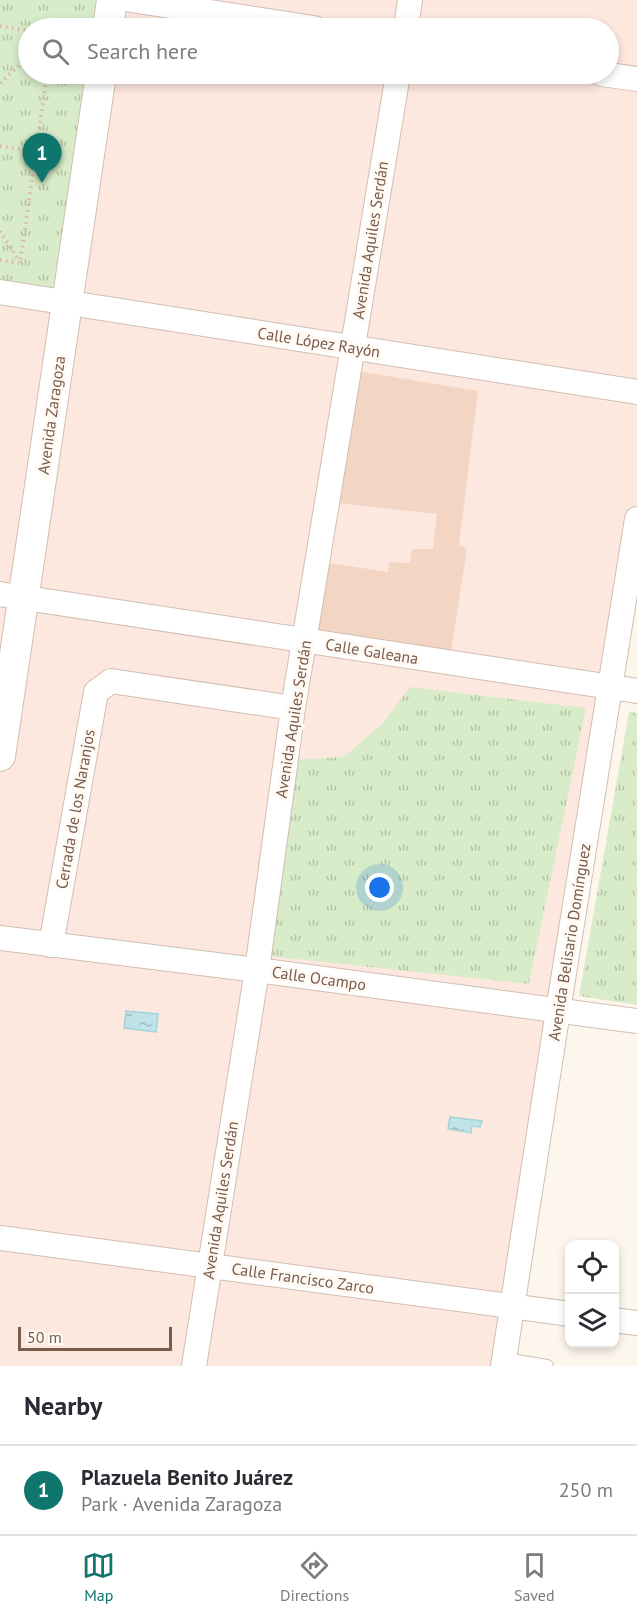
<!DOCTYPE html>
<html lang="en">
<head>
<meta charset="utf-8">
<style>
  :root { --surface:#fff; --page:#f2f2f3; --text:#2b2b33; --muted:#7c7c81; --line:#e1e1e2; --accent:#0f766e }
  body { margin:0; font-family:"PT Sans",sans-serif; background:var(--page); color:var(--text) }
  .controls { position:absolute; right:18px; bottom:18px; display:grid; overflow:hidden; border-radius:12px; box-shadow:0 3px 9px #0003 }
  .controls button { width:54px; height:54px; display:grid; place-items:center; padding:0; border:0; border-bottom:2px solid var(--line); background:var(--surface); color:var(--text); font:30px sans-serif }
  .scale { position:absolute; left:18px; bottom:15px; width:154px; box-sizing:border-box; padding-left:6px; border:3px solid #7a5c4d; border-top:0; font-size:16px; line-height:21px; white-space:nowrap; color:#7a5c4d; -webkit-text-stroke:4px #fffaf3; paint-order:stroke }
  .you { position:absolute; left:380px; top:888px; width:21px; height:21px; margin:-15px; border:4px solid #fff; border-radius:50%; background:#1a73e8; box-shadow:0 0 0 9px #1a73e833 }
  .badge { display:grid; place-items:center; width:39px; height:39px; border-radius:50%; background:var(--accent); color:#fff; font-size:20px; font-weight:700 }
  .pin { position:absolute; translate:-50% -50px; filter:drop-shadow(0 2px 3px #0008) }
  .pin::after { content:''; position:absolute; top:32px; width:21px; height:18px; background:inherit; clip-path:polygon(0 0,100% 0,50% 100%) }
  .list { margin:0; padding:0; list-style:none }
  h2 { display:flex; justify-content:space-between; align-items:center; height:78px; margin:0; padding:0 24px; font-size:26px }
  h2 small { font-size:20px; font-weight:400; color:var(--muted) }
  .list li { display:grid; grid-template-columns:39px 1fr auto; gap:18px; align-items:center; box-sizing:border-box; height:90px; padding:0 24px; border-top:2px solid var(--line) }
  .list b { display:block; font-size:22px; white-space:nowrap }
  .list p { margin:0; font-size:20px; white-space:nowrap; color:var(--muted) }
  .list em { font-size:20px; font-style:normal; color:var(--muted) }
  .icon { flex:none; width:33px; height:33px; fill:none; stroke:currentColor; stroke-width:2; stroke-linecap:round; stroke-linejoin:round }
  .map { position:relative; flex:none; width:637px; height:1366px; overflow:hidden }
  .search { position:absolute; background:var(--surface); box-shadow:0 3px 9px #0003; left:18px; right:18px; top:18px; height:66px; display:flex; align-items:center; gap:15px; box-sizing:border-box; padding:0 21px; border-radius:33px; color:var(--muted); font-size:22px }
  .sheet { height:168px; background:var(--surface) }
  nav { display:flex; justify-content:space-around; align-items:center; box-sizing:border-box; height:84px; border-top:2px solid var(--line); background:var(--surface); font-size:16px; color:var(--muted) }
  nav a { display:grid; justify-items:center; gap:3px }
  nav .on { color:var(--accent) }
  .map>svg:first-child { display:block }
</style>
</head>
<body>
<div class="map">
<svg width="637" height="1366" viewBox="0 0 637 1366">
  <defs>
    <pattern id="park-tufts" width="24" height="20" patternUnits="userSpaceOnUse" patternTransform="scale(1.5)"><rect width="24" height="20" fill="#d8ecc9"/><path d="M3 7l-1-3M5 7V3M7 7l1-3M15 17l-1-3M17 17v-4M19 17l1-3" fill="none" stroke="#b4c2a5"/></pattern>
    <pattern id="water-ripples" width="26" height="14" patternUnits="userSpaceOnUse" patternTransform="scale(1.5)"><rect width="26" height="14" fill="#bfe3e8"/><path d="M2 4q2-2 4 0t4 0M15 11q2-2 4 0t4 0" fill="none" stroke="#a0bbbe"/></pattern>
  </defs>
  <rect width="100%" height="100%" fill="#fdf6ec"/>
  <!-- commercial -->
  <path fill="#fde8e0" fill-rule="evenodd" d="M0,0H637V557L511,1366H0ZM28,28H608V74H28Z"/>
  <!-- park -->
  <g fill="url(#park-tufts)">
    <path d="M0,0H110L106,28H28V74H100L66,304L0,293Z"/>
    <path d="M410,687L586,708L529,984L259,955L289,760L344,757L384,722Z"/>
    <path d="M629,712L637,713V1005L579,996Z"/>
  </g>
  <!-- water -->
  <g fill="url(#water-ripples)" stroke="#a5d3da" stroke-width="1.5">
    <path d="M126,1011L158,1014L156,1032L124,1028Z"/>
    <path d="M450,1117L482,1121L480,1127L472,1126L471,1133L448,1129Z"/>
  </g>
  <!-- building -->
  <path fill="#f3d5c3" d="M351,370L478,391L459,545L467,548L451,652L315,631L330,563L388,572L389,562L410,563L412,549H433L437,514L338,503Z"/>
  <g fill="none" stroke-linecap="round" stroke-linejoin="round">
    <!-- service casing -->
    <g stroke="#d1beb0" stroke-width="14">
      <path id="service" d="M504,1359L547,1366"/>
    </g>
    <!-- minor casing -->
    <g stroke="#d1beb0" stroke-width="26">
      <g id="minor">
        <path d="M131,0L314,28"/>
        <path d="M406,28L410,0"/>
        <path d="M602,74L637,79"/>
        <path d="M0,292L637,392"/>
        <path d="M0,594L637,691"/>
        <path d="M0,938L257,970L637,1021"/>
        <path d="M51,945L96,692L111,681L293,708"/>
        <path d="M0,1238L570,1314"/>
        <path d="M614,1320L637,1323"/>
        <path d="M194,1366L257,970L293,708L398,74"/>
        <path d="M503,1366L558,1011L637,519"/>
      </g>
    </g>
    <!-- tertiary casing -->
    <g stroke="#d1beb0" stroke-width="32">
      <g id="tertiary">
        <path d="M108,28L112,0"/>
        <path d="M0,756L101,74"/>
      </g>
    </g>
    <!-- path -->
    <g stroke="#d9b8a5" stroke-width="4" stroke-dasharray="1.5 4.5" stroke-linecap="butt">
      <path d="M0,26L28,31"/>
      <path d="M0,83L28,57"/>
      <path d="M0,146L36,151"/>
      <path d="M0,231L19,261"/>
      <path d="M0,260L20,263L47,74"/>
    </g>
    <!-- service -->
    <use href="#service" stroke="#fff" stroke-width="12"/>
    <!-- minor -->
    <use href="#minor" stroke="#fff" stroke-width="24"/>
    <!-- tertiary -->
    <use href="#tertiary" stroke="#fff" stroke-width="30"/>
  </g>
  <g text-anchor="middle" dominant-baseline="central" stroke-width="6" stroke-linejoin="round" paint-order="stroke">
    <!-- street labels -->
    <g font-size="16" fill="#7a5c4d" stroke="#fffaf3">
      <text transform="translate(370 240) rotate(-81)">Avenida Aquiles Serdán</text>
      <text transform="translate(319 342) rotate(9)">Calle López Rayón</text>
      <text transform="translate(51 415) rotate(-82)">Avenida Zaragoza</text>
      <text transform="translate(372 651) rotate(9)">Calle Galeana</text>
      <text transform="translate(293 719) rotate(-81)">Avenida Aquiles Serdán</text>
      <text transform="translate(75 809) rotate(-80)">Cerrada de los Naranjos</text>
      <text transform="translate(569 942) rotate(-81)">Avenida Belisario Domínguez</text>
      <text transform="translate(319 978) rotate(8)">Calle Ocampo</text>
      <text transform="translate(220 1200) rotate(-81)">Avenida Aquiles Serdán</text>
      <text transform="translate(303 1278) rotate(8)">Calle Francisco Zarco</text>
    </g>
  </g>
</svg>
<div class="controls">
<button><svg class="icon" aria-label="locate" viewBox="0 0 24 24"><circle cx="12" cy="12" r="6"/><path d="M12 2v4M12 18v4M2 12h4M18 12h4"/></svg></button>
<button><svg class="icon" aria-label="layers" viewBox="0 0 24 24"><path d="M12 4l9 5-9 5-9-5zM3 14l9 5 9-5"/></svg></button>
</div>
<div class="scale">50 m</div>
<div class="you"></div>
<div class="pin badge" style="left:42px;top:183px">1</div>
<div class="search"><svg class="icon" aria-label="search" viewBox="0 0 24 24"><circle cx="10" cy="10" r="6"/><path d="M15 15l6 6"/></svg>Search here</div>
</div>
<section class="sheet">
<h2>Nearby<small></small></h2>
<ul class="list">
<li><span class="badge">1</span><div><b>Plazuela Benito Juárez</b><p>Park · Avenida Zaragoza</p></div><em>250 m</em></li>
</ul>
</section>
<nav>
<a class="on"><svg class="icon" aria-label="map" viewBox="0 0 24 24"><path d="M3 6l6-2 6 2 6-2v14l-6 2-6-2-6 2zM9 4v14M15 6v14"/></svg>Map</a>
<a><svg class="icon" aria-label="directions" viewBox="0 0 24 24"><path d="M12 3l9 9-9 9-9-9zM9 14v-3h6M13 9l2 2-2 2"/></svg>Directions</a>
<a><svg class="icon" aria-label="saved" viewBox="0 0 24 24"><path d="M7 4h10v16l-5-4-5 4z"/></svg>Saved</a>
</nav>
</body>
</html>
